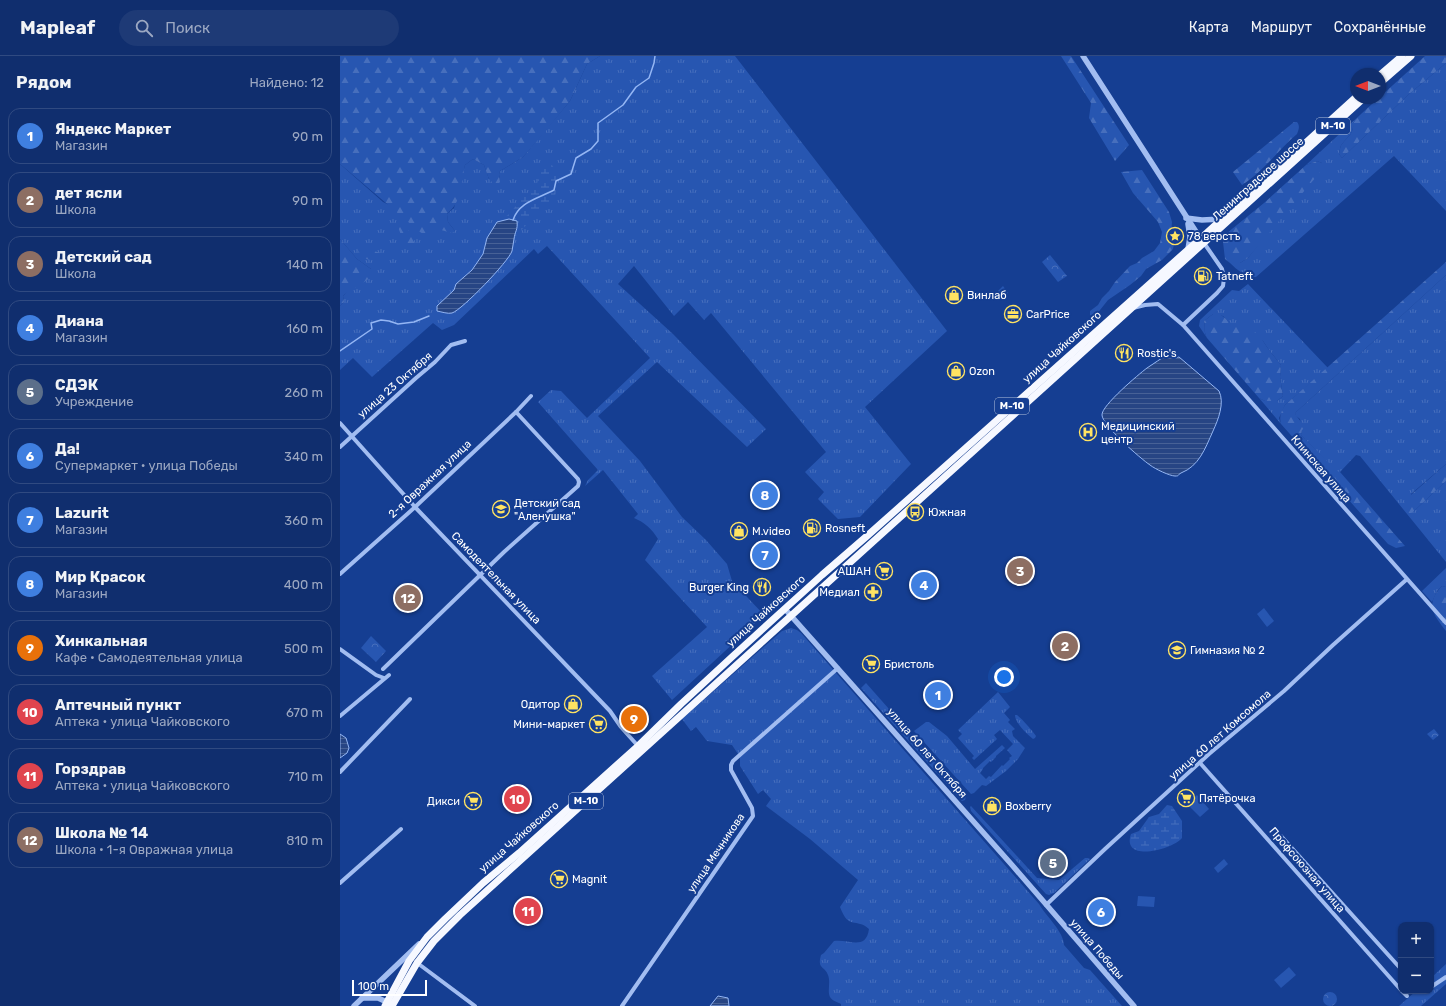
<!DOCTYPE html>
<html lang="ru">
<head>
<meta charset="utf-8">
<style>
  :root { --surface:#102e6e; --page:#1e3a76; --text:#f1f3f6; --muted:#9ca8c2; --line:#304a81; --accent:#ffe362 }
  body { margin:0; font-family:Rubik,sans-serif; background:var(--page); color:var(--text) }
  .controls { position:absolute; right:12px; bottom:12px; display:grid; overflow:hidden; border-radius:8px; box-shadow:0 1px 3px #0004 }
  .controls button { width:36px; height:36px; display:grid; place-items:center; padding:0; border:0; border-bottom:1px solid var(--line); background:var(--surface); color:var(--text); font:20px sans-serif }
  .compass { position:absolute; left:1010px; top:12px; width:36px; height:36px; border-radius:50%; background:var(--surface); box-shadow:0 1px 3px #0004; rotate:270deg }
  .scale { position:absolute; left:12px; bottom:10px; width:75px; box-sizing:border-box; padding-left:4px; border:2px solid #fff; border-top:0; font-size:11px; line-height:14px; white-space:nowrap; color:#fff; -webkit-text-stroke:3px #153e92; paint-order:stroke }
  .you { position:absolute; left:664px; top:621px; width:14px; height:14px; margin:-10px; border:3px solid #fff; border-radius:50%; background:#1a73e8; box-shadow:0 0 0 6px #1a73e833 }
  .badge { display:grid; place-items:center; width:26px; height:26px; border-radius:50%; background:var(--accent); color:#fff; font-size:13px; font-weight:700 }
  .pin { position:absolute; translate:-50% -50%; border:2px solid #fff; box-shadow:0 1px 4px #0006 }
  .list { margin:0; padding:0; list-style:none }
  h2 { display:flex; justify-content:space-between; align-items:center; height:52px; margin:0; padding:0 16px; font-size:17px }
  h2 small { font-size:13px; font-weight:400; color:var(--muted) }
  .list li { display:grid; grid-template-columns:26px 1fr auto; gap:12px; align-items:center; box-sizing:border-box; height:56px; margin:0 8px 8px; padding:0 8px; border:1px solid var(--line); border-radius:12px }
  .list b { display:block; font-size:15px; white-space:nowrap }
  .list p { margin:0; font-size:13px; white-space:nowrap; color:var(--muted) }
  .list em { font-size:13px; font-style:normal; color:var(--muted) }
  .icon { flex:none; width:22px; height:22px; fill:none; stroke:currentColor; stroke-width:2; stroke-linecap:round; stroke-linejoin:round }
  .map { position:relative; flex:none; width:1106px; height:950px; overflow:hidden }
  header { display:flex; align-items:center; gap:24px; box-sizing:border-box; height:56px; padding:0 20px; background:var(--surface); border-bottom:1px solid var(--line) }
  header strong { font-size:19px }
  nav { display:flex; gap:22px; margin-inline-start:auto; font-size:14px }
  .search { width:280px; height:36px; background:var(--page); display:flex; align-items:center; gap:10px; box-sizing:border-box; padding:0 14px; border-radius:22px; color:var(--muted); font-size:15px }
  main { display:flex }
  aside { flex:1; background:var(--surface) }
  .map>svg:first-child { display:block }
</style>
</head>
<body>
<header>
<strong>Mapleaf</strong>
<div class="search"><svg class="icon" aria-label="search" viewBox="0 0 24 24"><circle cx="10" cy="10" r="6"/><path d="M15 15l6 6"/></svg>Поиск</div>
<nav><a>Карта</a><a>Маршрут</a><a>Сохранённые</a></nav>
</header>
<main>
<aside>
<h2>Рядом<small>Найдено: 12</small></h2>
<ul class="list">
<li><span class="badge" style="background:#3f7fe0">1</span><div><b>Яндекс Маркет</b><p>Магазин</p></div><em>90 m</em></li>
<li><span class="badge" style="background:#8d6e63">2</span><div><b>дет ясли</b><p>Школа</p></div><em>90 m</em></li>
<li><span class="badge" style="background:#8d6e63">3</span><div><b>Детский сад</b><p>Школа</p></div><em>140 m</em></li>
<li><span class="badge" style="background:#3f7fe0">4</span><div><b>Диана</b><p>Магазин</p></div><em>160 m</em></li>
<li><span class="badge" style="background:#5c6f8a">5</span><div><b>СДЭК</b><p>Учреждение</p></div><em>260 m</em></li>
<li><span class="badge" style="background:#3f7fe0">6</span><div><b>Да!</b><p>Супермаркет · улица Победы</p></div><em>340 m</em></li>
<li><span class="badge" style="background:#3f7fe0">7</span><div><b>Lazurit</b><p>Магазин</p></div><em>360 m</em></li>
<li><span class="badge" style="background:#3f7fe0">8</span><div><b>Мир Красок</b><p>Магазин</p></div><em>400 m</em></li>
<li><span class="badge" style="background:#e8710a">9</span><div><b>Хинкальная</b><p>Кафе · Самодеятельная улица</p></div><em>500 m</em></li>
<li><span class="badge" style="background:#e0444e">10</span><div><b>Аптечный пункт</b><p>Аптека · улица Чайковского</p></div><em>670 m</em></li>
<li><span class="badge" style="background:#e0444e">11</span><div><b>Горздрав</b><p>Аптека · улица Чайковского</p></div><em>710 m</em></li>
<li><span class="badge" style="background:#8d6e63">12</span><div><b>Школа № 14</b><p>Школа · 1-я Овражная улица</p></div><em>810 m</em></li>
</ul>
</aside>
<div class="map">
<svg width="1106" height="950" viewBox="0 0 1106 950">
  <defs>
    <pattern id="grass-tufts" width="24" height="20" patternUnits="userSpaceOnUse"><rect width="24" height="20" fill="#2756b1"/><path d="M3 7l-1-3M5 7V3M7 7l1-3M15 17l-1-3M17 17v-4M19 17l1-3" fill="none" stroke="#476fbd"/></pattern>
    <pattern id="forest-firs" width="22" height="20" patternUnits="userSpaceOnUse"><rect width="22" height="20" fill="#2756b1"/><path d="M5 1l3.5 6h-7zM16 11l3.5 6h-7z" fill="#476fbd"/></pattern>
    <pattern id="wetland-marsh" width="20" height="14" patternUnits="userSpaceOnUse"><rect width="20" height="14" fill="#2756b1"/><path d="M1 5h8M5 5V1M11 12h8M15 12V8" fill="none" stroke="#476fbd"/></pattern>
    <pattern id="park-crowns" width="20" height="18" patternUnits="userSpaceOnUse"><rect width="20" height="18" fill="#2756b1"/><path d="M2 6a3 3 0 1 1 6 0M12 15a3 3 0 1 1 6 0" fill="none" stroke="#476fbd"/></pattern>
    <pattern id="water-rules" width="6" height="5" patternUnits="userSpaceOnUse"><rect width="6" height="5" fill="#274584"/><path d="M0 2.5h6" fill="none" stroke="#476196"/></pattern>
  </defs>
  <rect width="100%" height="100%" fill="#153e92"/>
  <!-- grass -->
  <g fill="url(#grass-tufts)">
    <path d="M260,0H395L607,275L525,351L571,408L520,461L498,463L478,443L484,436L465,416L486,396L371,257L364,264L348,246L334,260L294,210L278,228L333,278L426,373L407,391L317,306L258,360L300,405L342,461L366,484L387,508L392,525L424,559L332,644L312,620L367,571L305,504L318,483C312,473 304,466 294,462L298,458L263,414L245,430L248,424L258,414L198,346L211,334L221,335L247,362L310,302L207,190L198,198L194,193L114,269L102,274L93,267L32,321L13,302L0,314V250L4,246L3,240L31,213L17,203L0,183V108L43,146L101,174L115,175L108,166L107,158L114,152L125,109L133,103L144,109L149,123L160,126L159,118L160,115L183,101L230,45L247,8Z"/>
    <path d="M1106,7V155L1054,100L916,221C906,221 897,214 890,207H900L908,202L982,107L977,105L966,109L1021,58L1013,67C1014,78 1008,80 1002,88C1000,90 1000,94 999,98L1002,102L1068,39Z"/>
    <path d="M1106,219V408L1071,438L1073,456L1106,425V506L1020,400L1016,399L1000,416H997L961,379L962,374L960,363L956,360L955,357Z"/>
    <path d="M908,228L988,312L945,349L939,362L941,368L919,342L925,345H937L943,340L940,321L941,309L929,294L923,285L902,273L894,271L883,260L873,258L864,265C866,272 863,275 867,282L859,270L860,264L892,234L899,235Z"/>
    <path d="M1106,512V531L1102,530L1097,535L1092,546L1082,535Z"/>
    <path d="M451,572L457,574L461,577L699,848C706,860 724,876 724,889L744,912L750,914L782,950H501V948C498,946 492,945 490,941C487,935 491,926 488,919C484,909 477,914 481,899L484,897L494,885C509,883 526,895 529,873C516,861 509,875 500,851L518,824L470,783L426,750L431,743L423,734L418,738L400,710V701L392,689L367,685L356,671L351,675L342,663L442,575Z"/>
    <path d="M526,627L626,740L625,744L622,745L621,744L521,632Z"/>
    <path d="M658,636L670,651L664,657L670,664L668,666L675,673L672,675L673,680L685,692L678,703L666,715L646,730L642,729L634,737L631,738L574,675L586,666H589L607,680L635,713L662,689L665,692L656,700V701L651,706L650,705L643,712V713L640,717L646,723L649,720L651,721L662,709L663,710L670,703L669,702L672,700L667,694L673,688L660,674L654,679L657,683L634,704L632,702L634,700L618,682L622,678L618,674Z"/>
    <path d="M675,659H677C684,665 691,673 696,680L695,682L693,683C687,678 675,667 675,659Z"/>
    <path d="M631,750L697,822L719,824L745,802H748L750,803L714,837L709,839L706,838L631,755L630,751Z"/>
    <path d="M1106,908V928L1081,950H1059L1076,935H1091V922Z"/>
  </g>
  <!-- forest -->
  <g fill="url(#forest-firs)">
    <path d="M0,0H260L247,8L230,45L204,77L183,101L160,115L159,118L160,126L157,129C148,126 147,117 144,109L133,103L125,109C121,128 123,144 107,158L108,166L115,175L112,177L101,174L98,178L88,181L80,176L0,108Z"/>
    <path d="M721,0H731L789,89L775,105L749,62L751,47Z"/>
    <path d="M1085,0H1106V7L1068,39L1002,102L999,98C1000,94 1000,90 1002,88C1008,80 1014,78 1013,67L1021,58Z"/>
    <path d="M954,66H957C960,70 959,73 957,78C938,94 923,116 902,129L893,116Z"/>
    <path d="M977,105L982,107L981,115L908,202L900,207H890L885,203L883,186L887,177L924,147L966,109Z"/>
    <path d="M802,114L829,156L832,166L831,177L835,183L833,193L822,204L806,213L801,220L790,229L768,244L756,259L752,260L750,259V255L758,249L762,242L769,235L775,226L790,210L797,207L802,202L814,195L820,187L822,176L818,166L793,137L781,116Z"/>
    <path d="M61,167C67,173 76,180 74,189C63,189 61,177 57,169Z"/>
    <path d="M0,183L17,203L31,213L32,218C28,227 11,232 3,240L4,246L0,250Z"/>
    <path d="M20,191L44,198L47,201C36,207 20,205 17,192Z"/>
    <path d="M1106,206V219L955,357C957,362 962,366 965,371L962,374L961,379L997,415L1000,416L1065,490L1056,492L1048,488L941,368C939,360 941,356 945,349Z"/>
    <path d="M873,258H879C890,264 893,274 907,271L915,276L923,285L929,294L941,309L940,321L943,340L937,345H925L919,342L867,282C863,274 866,272 864,265Z"/>
    <path d="M1106,408V425L1073,456L1069,458L1063,450L1064,445Z"/>
    <path d="M1102,530L1106,531V575C1093,559 1085,547 1102,530Z"/>
  </g>
  <!-- wetland -->
  <g fill="url(#wetland-marsh)">
    <path d="M212,109L218,118V127L214,144L200,158L191,164L174,182L178,173L169,163L157,166L168,159L183,142L193,134L197,128L201,113Z"/>
    <path d="M827,749L832,750L842,765V782C832,794 781,807 791,778L799,775L809,761L819,758Z"/>
  </g>
  <!-- park -->
  <g fill="url(#park-crowns)">
    <path d="M710,199L727,220L718,226L702,206Z"/>
    <path d="M663,230L668,237L662,242L657,236Z"/>
    <path d="M31,580L46,595L36,606L21,592Z"/>
    <path d="M1094,673L1099,679L1093,684L1087,678Z"/>
    <path d="M884,803L888,808L878,817L874,812Z"/>
    <circle cx="990" cy="943" r="7"/>
  </g>
  <!-- garden -->
  <g fill="#2756b1">
    <path d="M924,552L934,565L927,571L917,558Z"/>
    <path d="M857,739L869,753L860,761L847,748Z"/>
    <path d="M798,840L815,841L814,851L797,850Z"/>
    <path d="M949,911L956,919L941,932L934,924Z"/>
  </g>
  <!-- water -->
  <g fill="url(#water-rules)" stroke="#94b6f4">
    <path d="M169,163L177,165C178,174 175,175 174,183C173,187 173,191 172,195C169,205 122,254 112,257C108,258 102,256 97,255V250L114,234L116,228L132,214L143,198L147,182L157,166Z"/>
    <path d="M828,298L835,302L839,301L879,335C885,347 878,364 873,375C865,393 859,410 841,417C837,419 840,420 835,420C830,420 815,413 810,409C801,403 762,369 762,359C761,350 799,318 807,312C814,307 821,303 828,298Z"/>
    <path d="M0,678L6,682L9,692L7,697L0,702Z"/>
    <path d="M378,940L388,942L389,950H370Z"/>
  </g>
  <g fill="none" stroke-linecap="round" stroke-linejoin="round">
    <!-- stream -->
    <g stroke="#94b6f4" stroke-width="1.5">
      <path d="M173,164C179,146 197,143 214,134L216,125L231,118L236,102L251,93L258,85V67L283,49L296,31L309,22L314,7L315,0"/>
      <path d="M0,295L32,273L31,267L41,264L49,265L58,268L74,266L89,260"/>
    </g>
    <!-- minor -->
    <g stroke="#a2bdf1" stroke-width="4">
      <path d="M793,252L805,249L818,248L843,269L1106,567"/>
      <path d="M843,269L877,237L883,230L884,222L882,213L864,187"/>
      <path d="M0,367L75,451L270,655L281,671L298,690"/>
      <path d="M0,391L76,322L95,306L111,289L125,285"/>
      <path d="M0,518L74,452L176,356L191,340"/>
      <path d="M0,593L36,619L44,622"/>
      <path d="M43,613L164,496L238,430L239,426L238,423L176,356"/>
      <path d="M0,660L49,619"/>
      <path d="M860,707L1061,934"/>
      <path d="M0,716L70,643"/>
      <path d="M941,780L1061,913"/>
      <path d="M0,827L61,773"/>
      <path d="M706,849L765,793L869,698L944,635L993,589L1066,524"/>
      <path d="M76,906L135,950"/>
      <path d="M1091,931L1106,921"/>
      <path d="M1062,935L1067,940"/>
      <path d="M282,950L413,760L412,752L391,714V709L393,705L498,612"/>
    </g>
    <!-- tertiary -->
    <g stroke="#a2bdf1" stroke-width="5.5">
      <path d="M743,0L862,185"/>
      <path d="M846,162L862,164L881,163"/>
      <path d="M848,193L850,181L848,168"/>
      <path d="M445,553L672,809L794,950"/>
      <path d="M22,942H38L49,947"/>
      <path d="M14,950L79,888"/>
    </g>
    <!-- trunk -->
    <g stroke="#f6f8ff" stroke-width="7">
      <path d="M1040,19L1062,0"/>
      <path d="M1040,27L1071,0"/>
      <path d="M45,950L69,905L87,881L105,863L143,827L179,797L298,690L341,648L393,600L482,519L527,480L860,183L1016,41"/>
      <path d="M52,950L77,907L94,885L120,859L1024,42"/>
    </g>
  </g>
  <!-- icons -->
  <defs>
    <g id="sight-ring" transform="scale(0.9)"><circle r="9.5" fill="#153e92" stroke="#ffe362" stroke-width="1.5"/><path d="M0-6L1.8-2.2L6-1.7L2.9 1.2L3.7 5.4L0 3.3L-3.7 5.4L-2.9 1.2L-6-1.7L-1.8-2.2Z" fill="#ffe362"/></g>
    <g id="fuel-ring" transform="scale(0.9)"><circle r="9.5" fill="#153e92" stroke="#ffe362" stroke-width="1.5"/><path d="M-5.5-6h7V0h2V4h1.3V-2.5L3-4.5l.8-.8L6-3V5H2.5V1h-1V6h-7ZM-4.2-4.7v3.2H.2V-4.7Z" fill="#ffe362"/></g>
    <g id="shop-ring" transform="scale(0.9)"><circle r="9.5" fill="#153e92" stroke="#ffe362" stroke-width="1.5"/><path d="M-5-2.5h2.3a2.7 3.5 0 0 1 5.4 0H5L5.5 6h-11ZM-1.5-2.5h3a1.5 2.3 0 0 0-3 0Z" fill="#ffe362"/></g>
    <g id="office-ring" transform="scale(0.9)"><circle r="9.5" fill="#153e92" stroke="#ffe362" stroke-width="1.5"/><path d="M-6-3h4V-5.5h4V-3h4V5H-6ZM-1-4.5V-3h2v-1.5ZM-6 0V1H6V0Z" fill="#ffe362"/></g>
    <g id="restaurant-ring" transform="scale(0.9)"><circle r="9.5" fill="#153e92" stroke="#ffe362" stroke-width="1.5"/><path d="M-5-6h1v4h1v-4h1v4h1v-4h1v5L-1.5 .5V6h-2V.5L-5-1ZM5-6V6H3V1.5H1.5Q1.5-4 5-6Z" fill="#ffe362"/></g>
    <g id="hospital-ring" transform="scale(0.9)"><circle r="9.5" fill="#153e92" stroke="#ffe362" stroke-width="1.5"/><path d="M-5-5h3v3.5h4V-5h3V5h-3V1.5h-4V5h-3Z" fill="#ffe362"/></g>
    <g id="school-ring" transform="scale(0.9)"><circle r="9.5" fill="#153e92" stroke="#ffe362" stroke-width="1.5"/><path d="M0-5L7-2L0 1L-7-2ZM-4 1L0 2.5L4 1V4Q0 6-4 4Z" fill="#ffe362"/></g>
    <g id="bus-ring" transform="scale(0.9)"><circle r="9.5" fill="#153e92" stroke="#ffe362" stroke-width="1.5"/><path d="M-5-6H5V4H4V6H2V4H-2V6H-4V4H-5ZM-3.5-4V0h7V-4ZM-3.5 1.2v1.5H-2V1.2ZM2 1.2v1.5H3.5V1.2Z" fill="#ffe362"/></g>
    <g id="supermarket-ring" transform="scale(0.9)"><circle r="9.5" fill="#153e92" stroke="#ffe362" stroke-width="1.5"/><path d="M-6-5.5h2.5l.6 2H6L4.5 2H-2.5L-4.4-4H-6ZM-1.5 3.2a1.3 1.3 0 1 0 .1 0ZM3 3.2a1.3 1.3 0 1 0 .1 0Z" fill="#ffe362"/></g>
    <g id="pharmacy-ring" transform="scale(0.9)"><circle r="9.5" fill="#153e92" stroke="#ffe362" stroke-width="1.5"/><path d="M-2-6h4v4h4v4h-4v4h-4v-4h-4v-4h4Z" fill="#ffe362"/></g>
  </defs>
  <g fill-rule="evenodd">
    <use href="#sight-ring" x="835" y="180"/>
    <use href="#fuel-ring" x="863" y="220"/>
    <use href="#shop-ring" x="614" y="239"/>
    <use href="#office-ring" x="673" y="258"/>
    <use href="#restaurant-ring" x="784" y="297"/>
    <use href="#shop-ring" x="616" y="315"/>
    <use href="#hospital-ring" x="748" y="376"/>
    <use href="#school-ring" x="161" y="453"/>
    <use href="#bus-ring" x="575" y="456"/>
    <use href="#fuel-ring" x="472" y="472"/>
    <use href="#shop-ring" x="399" y="475"/>
    <use href="#supermarket-ring" x="544" y="515"/>
    <use href="#restaurant-ring" x="422" y="531"/>
    <use href="#pharmacy-ring" x="533" y="536"/>
    <use href="#school-ring" x="837" y="594"/>
    <use href="#supermarket-ring" x="531" y="608"/>
    <use href="#shop-ring" x="233" y="648"/>
    <use href="#supermarket-ring" x="258" y="668"/>
    <use href="#supermarket-ring" x="846" y="742"/>
    <use href="#supermarket-ring" x="133" y="745"/>
    <use href="#shop-ring" x="652" y="750"/>
    <use href="#supermarket-ring" x="219" y="823"/>
  </g>
  <g text-anchor="middle" dominant-baseline="central" stroke-width="4" stroke-linejoin="round" paint-order="stroke">
    <!-- shield labels -->
    <g fill="#153e92" stroke="#b9c5de" stroke-width="1">
      <rect x="976" y="62" width="34" height="16" rx="3"/>
      <rect x="655" y="342" width="34" height="16" rx="3"/>
      <rect x="229" y="737" width="34" height="16" rx="3"/>
    </g>
    <g font-size="10" font-weight="bold" fill="#fff">
      <text x="993" y="70">М-10</text>
      <text x="672" y="350">М-10</text>
      <text x="246" y="745">М-10</text>
    </g>
    <!-- street labels -->
    <g font-size="11" fill="#fff" stroke="#153e92">
      <text transform="translate(918 123) rotate(-42)">Ленинградское шоссе</text>
      <text transform="translate(722 291) rotate(-42)">улица Чайковского</text>
      <text transform="translate(55 329) rotate(-41)">улица 23 Октября</text>
      <text transform="translate(981 413) rotate(49)">Клинская улица</text>
      <text transform="translate(90 423) rotate(-43)">2-я Овражная улица</text>
      <text transform="translate(156 522) rotate(46)">Самодеятельная улица</text>
      <text transform="translate(426 555) rotate(-42)">улица Чайковского</text>
      <text transform="translate(880 679) rotate(-41)">улица 60 лет Комсомола</text>
      <text transform="translate(587 697) rotate(49)">улица 60 лет Октября</text>
      <text transform="translate(179 781) rotate(-41)">улица Чайковского</text>
      <text transform="translate(376 797) rotate(-56)">улица Мечникова</text>
      <text transform="translate(967 814) rotate(49)">Профсоюзная улица</text>
      <text transform="translate(757 893) rotate(49)">улица Победы</text>
    </g>
    <!-- poi labels -->
    <g font-size="11" fill="#fff" stroke="#153e92" text-anchor="start">
      <text x="848" y="180">78 верстъ</text>
      <text x="876" y="220">Tatneft</text>
      <text x="627" y="239">Винлаб</text>
      <text x="686" y="258">CarPrice</text>
      <text x="797" y="297">Rostic's</text>
      <text x="629" y="315">Ozon</text>
      <text x="761" y="370">Медицинский<tspan x="761" dy="13">центр</tspan></text>
      <text x="174" y="447">Детский сад<tspan x="174" dy="13">"Аленушка"</tspan></text>
      <text x="588" y="456">Южная</text>
      <text x="485" y="472">Rosneft</text>
      <text x="412" y="475">M.video</text>
      <text x="531" y="515" text-anchor="end">AШАН</text>
      <text x="409" y="531" text-anchor="end">Burger King</text>
      <text x="520" y="536" text-anchor="end">Медиал</text>
      <text x="850" y="594">Гимназия № 2</text>
      <text x="544" y="608">Бристоль</text>
      <text x="220" y="648" text-anchor="end">Одитор</text>
      <text x="245" y="668" text-anchor="end">Мини-маркет</text>
      <text x="859" y="742">Пятёрочка</text>
      <text x="120" y="745" text-anchor="end">Дикси</text>
      <text x="665" y="750">Boxberry</text>
      <text x="232" y="823">Magnit</text>
    </g>
  </g>
</svg>
<div class="controls">
<button>+</button>
<button>−</button>
</div>
<svg class="compass" viewBox="-18 -18 36 36"><path d="M0-13l5 13h-10z" fill="#e53935"/><path d="M0 13l5-13h-10z" fill="#9ca8c2"/></svg>
<div class="scale">100 m</div>
<div class="you"></div>
<div class="pin badge" style="left:598px;top:639px;background:#3f7fe0">1</div>
<div class="pin badge" style="left:725px;top:590px;background:#8d6e63">2</div>
<div class="pin badge" style="left:680px;top:515px;background:#8d6e63">3</div>
<div class="pin badge" style="left:584px;top:529px;background:#3f7fe0">4</div>
<div class="pin badge" style="left:713px;top:807px;background:#5c6f8a">5</div>
<div class="pin badge" style="left:761px;top:856px;background:#3f7fe0">6</div>
<div class="pin badge" style="left:425px;top:499px;background:#3f7fe0">7</div>
<div class="pin badge" style="left:425px;top:439px;background:#3f7fe0">8</div>
<div class="pin badge" style="left:294px;top:663px;background:#e8710a">9</div>
<div class="pin badge" style="left:177px;top:743px;background:#e0444e">10</div>
<div class="pin badge" style="left:188px;top:855px;background:#e0444e">11</div>
<div class="pin badge" style="left:68px;top:542px;background:#8d6e63">12</div>
</div>
</main>
</body>
</html>
